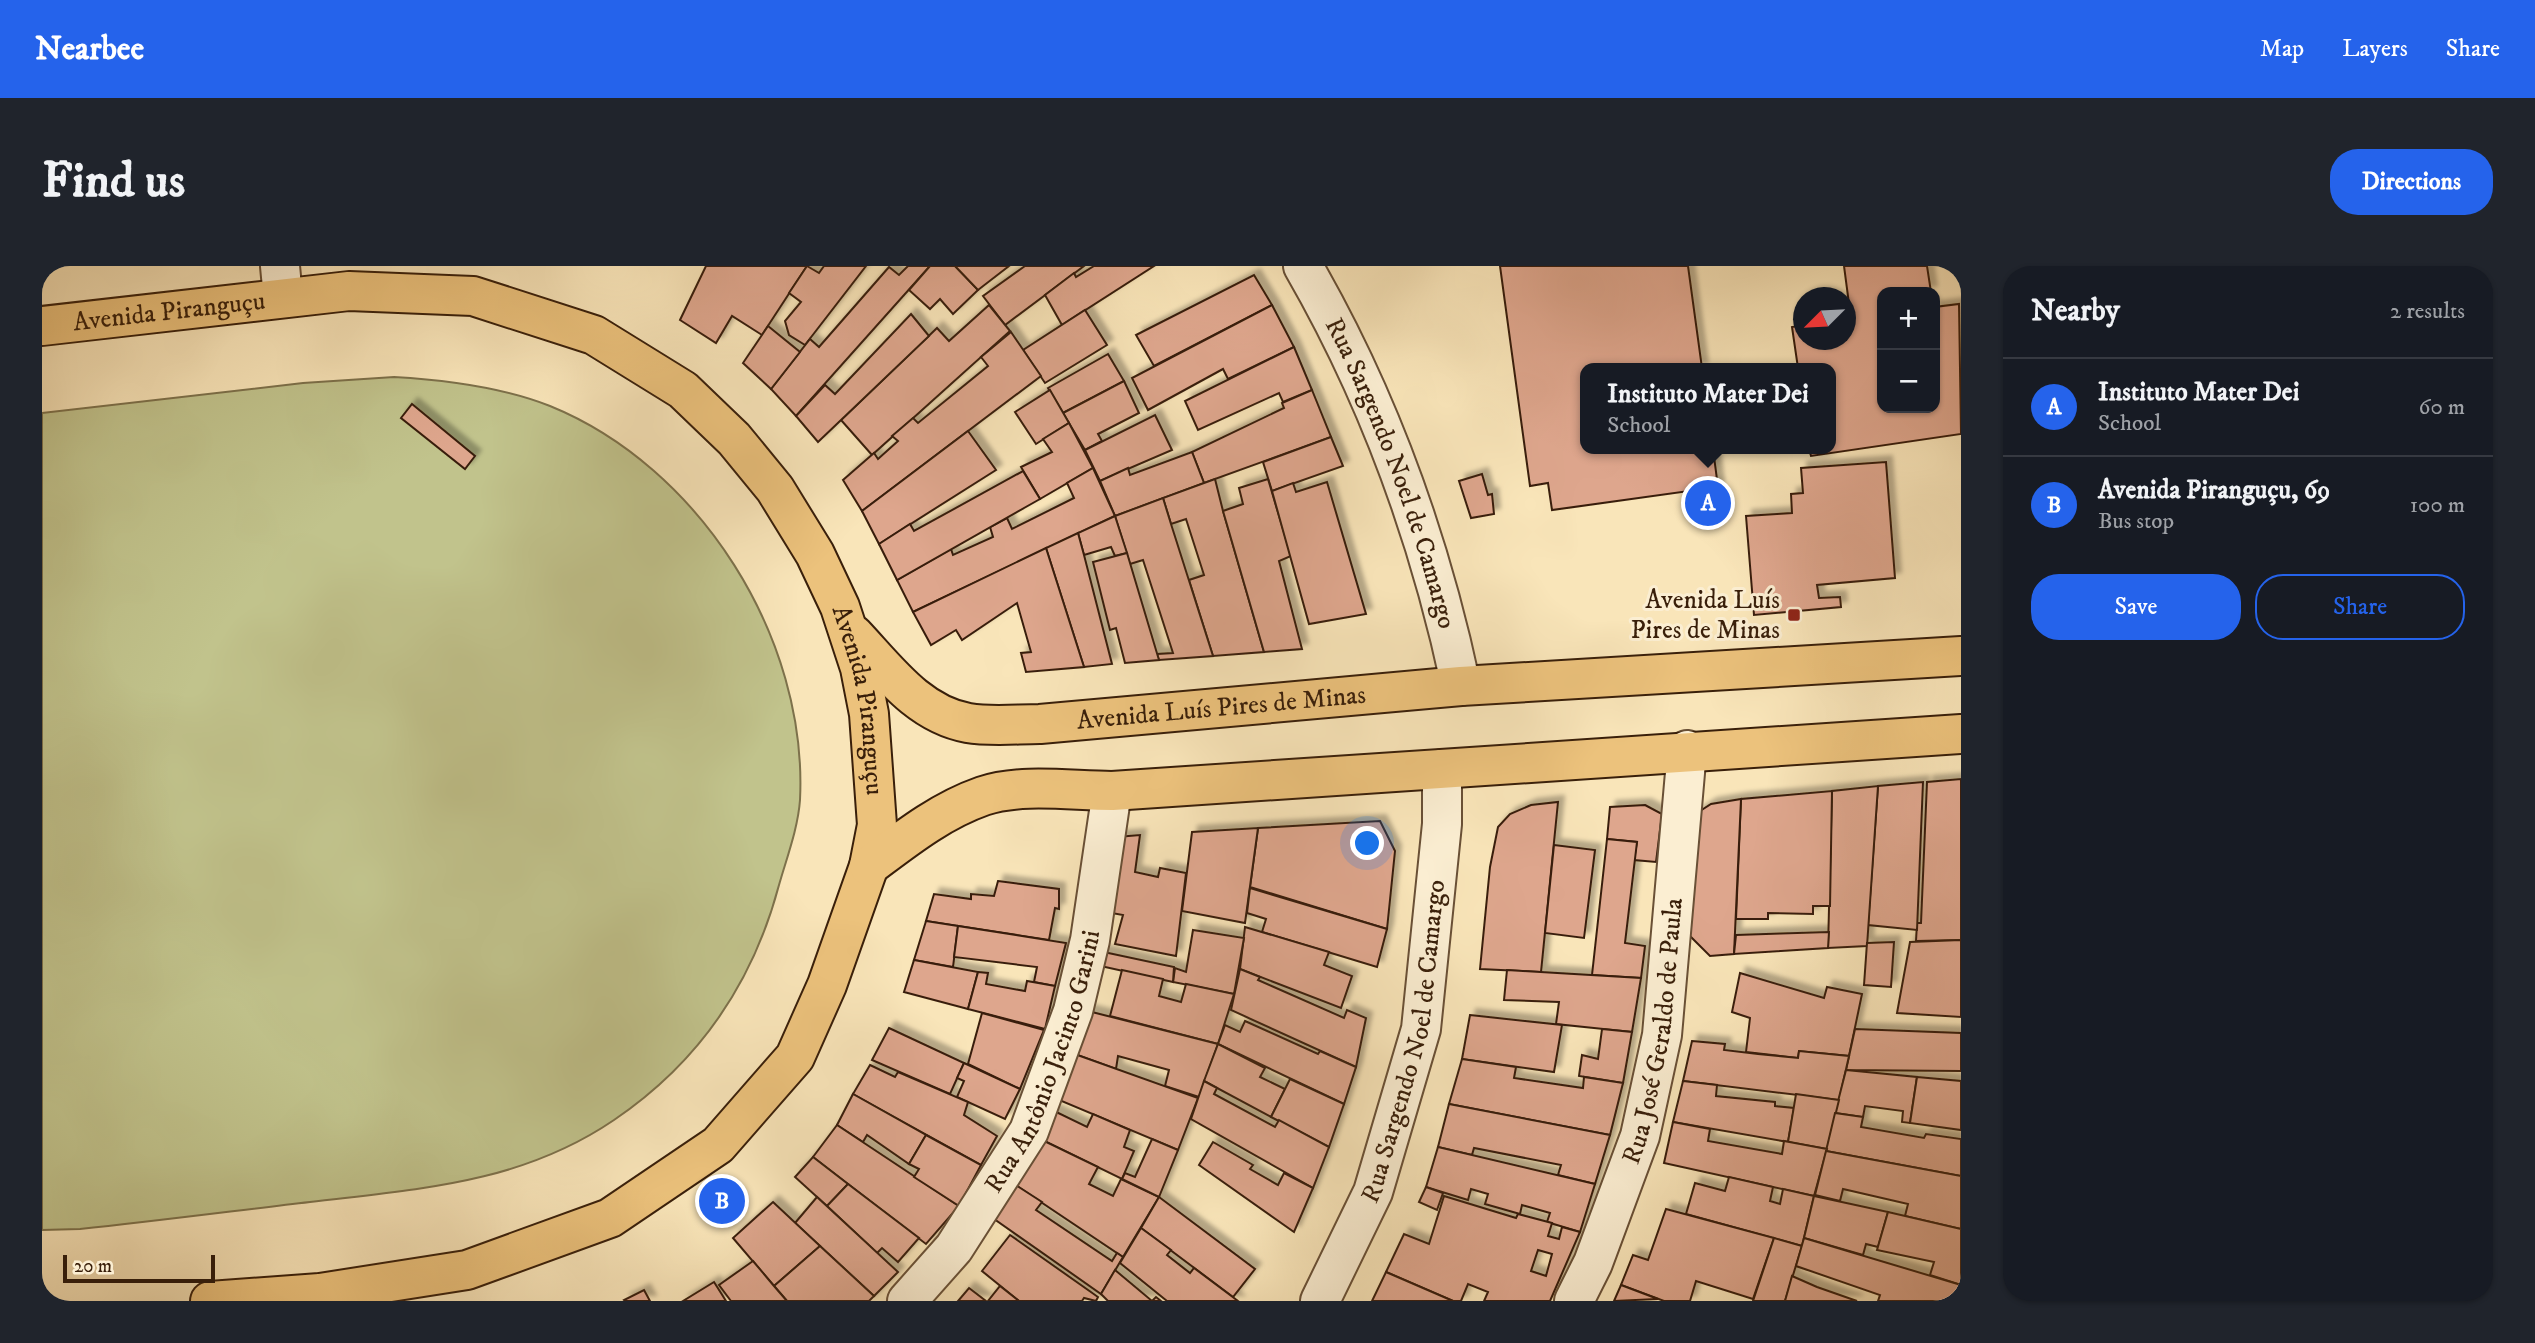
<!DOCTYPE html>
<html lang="en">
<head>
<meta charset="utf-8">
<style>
  :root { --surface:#171b24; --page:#20242c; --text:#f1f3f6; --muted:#9ea1a6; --line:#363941; --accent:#2563eb }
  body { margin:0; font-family:"IM FELL DW Pica",serif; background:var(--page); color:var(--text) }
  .controls { position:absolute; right:21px; top:21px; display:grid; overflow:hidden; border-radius:14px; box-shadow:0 2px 5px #0004 }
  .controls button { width:63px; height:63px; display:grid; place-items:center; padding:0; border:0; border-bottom:2px solid var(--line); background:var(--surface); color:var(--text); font:35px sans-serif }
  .compass { position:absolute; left:1751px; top:21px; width:63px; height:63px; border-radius:50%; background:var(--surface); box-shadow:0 2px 5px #0004; rotate:246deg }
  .scale { position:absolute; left:21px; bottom:18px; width:152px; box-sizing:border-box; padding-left:7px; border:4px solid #391f0a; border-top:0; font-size:19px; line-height:24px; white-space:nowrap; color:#391f0a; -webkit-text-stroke:5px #fbeed2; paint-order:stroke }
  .you { position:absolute; left:1326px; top:578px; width:24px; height:24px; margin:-18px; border:5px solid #fff; border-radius:50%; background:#1a73e8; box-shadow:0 0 0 10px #1a73e833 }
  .badge { display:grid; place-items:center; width:46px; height:46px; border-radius:50%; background:var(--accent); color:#fff; font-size:23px; font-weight:700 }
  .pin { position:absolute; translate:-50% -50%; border:4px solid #fff; box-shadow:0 2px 7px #0006 }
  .popup { position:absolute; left:1538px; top:97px; width:256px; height:91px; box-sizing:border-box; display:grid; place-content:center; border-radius:14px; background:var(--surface); filter:drop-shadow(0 2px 5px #0005); font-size:23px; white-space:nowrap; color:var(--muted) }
  .popup b { font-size:26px; color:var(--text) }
  .popup::after { content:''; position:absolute; left:50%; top:100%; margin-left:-14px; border:14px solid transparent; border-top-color:var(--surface) }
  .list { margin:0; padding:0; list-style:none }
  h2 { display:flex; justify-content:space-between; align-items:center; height:91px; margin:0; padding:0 28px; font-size:30px }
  h2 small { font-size:23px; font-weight:400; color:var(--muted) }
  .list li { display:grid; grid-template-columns:46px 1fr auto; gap:21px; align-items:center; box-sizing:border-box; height:98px; padding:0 28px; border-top:2px solid var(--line) }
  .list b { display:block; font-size:26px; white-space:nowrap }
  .list p { margin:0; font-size:23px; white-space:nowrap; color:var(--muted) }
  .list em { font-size:23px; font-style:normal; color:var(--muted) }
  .actions { display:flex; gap:14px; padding:21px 28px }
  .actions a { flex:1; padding:16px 0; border:2px solid var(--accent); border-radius:28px; text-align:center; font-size:24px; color:var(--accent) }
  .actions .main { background:var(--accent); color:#fff }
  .map { position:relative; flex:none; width:1919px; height:1035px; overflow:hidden; border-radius:28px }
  header { display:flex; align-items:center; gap:42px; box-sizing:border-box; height:98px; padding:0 35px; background:var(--accent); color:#fff }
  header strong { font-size:33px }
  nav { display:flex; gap:38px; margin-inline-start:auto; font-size:24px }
  .intro { display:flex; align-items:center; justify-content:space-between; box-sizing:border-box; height:168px; padding:0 42px }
  h1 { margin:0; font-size:49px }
  .button { padding:18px 32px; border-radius:28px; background:var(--accent); color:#fff; font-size:24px; font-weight:700 }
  main { display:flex; gap:42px; padding:0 42px }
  aside { flex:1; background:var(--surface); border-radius:28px; box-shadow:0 2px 5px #0004 }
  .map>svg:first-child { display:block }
</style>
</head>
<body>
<header>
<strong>Nearbee</strong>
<nav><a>Map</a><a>Layers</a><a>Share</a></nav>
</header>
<div class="intro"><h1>Find us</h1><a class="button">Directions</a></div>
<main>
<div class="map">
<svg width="1919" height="1035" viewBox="0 0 1919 1035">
  <defs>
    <filter id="shadow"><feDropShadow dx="6" dy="-6" stdDeviation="2" flood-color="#0004"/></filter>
  </defs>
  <rect width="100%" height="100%" fill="#f9e5b9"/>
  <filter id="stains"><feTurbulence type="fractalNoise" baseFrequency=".00286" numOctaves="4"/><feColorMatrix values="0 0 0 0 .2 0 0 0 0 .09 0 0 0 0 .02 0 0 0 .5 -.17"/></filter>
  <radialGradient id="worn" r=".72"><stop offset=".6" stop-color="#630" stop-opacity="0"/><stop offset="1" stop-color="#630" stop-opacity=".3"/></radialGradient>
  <!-- green -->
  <path fill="#c1c38c" stroke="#7d714b" stroke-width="2" d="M352,111C404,114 460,121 508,140C658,201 766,372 758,534C756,562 745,591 737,619C711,717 656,797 572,854C478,918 376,923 268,936C191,945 115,955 38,963L0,964V147L261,117Z"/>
  <!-- building -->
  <g fill="#dea68d" stroke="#391f0a" stroke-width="2" fill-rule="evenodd" filter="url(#shadow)">
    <path d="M664,0H765L720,69L690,50L674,77L638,54Z"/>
    <path d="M765,0L777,7L782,0H824L763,79L747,69L743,55L759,36L747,27Z"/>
    <path d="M866,0H888L754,150L729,123L768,73L777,81L847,1L857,9Z"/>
    <path d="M888,0H913L936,24L911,48L898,33L888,43L867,24Z"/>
    <path d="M913,0H967L936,24Z"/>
    <path d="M983,0H1042L963,59L941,30Z"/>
    <path d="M1052,0H1112L1020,59L1003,29L1032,7L1034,11Z"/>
    <path d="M1458,0H1646L1660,102H1544V183H1671L1676,221L1510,244L1506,217L1488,220Z"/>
    <path d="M1802,0H1885L1889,26H1840V142H1893V41L1917,38L1919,168L1769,190L1767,183H1788V102H1756L1750,61L1762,59V74H1804V53H1809Z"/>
    <path d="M1212,9L1230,39L1112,100L1094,69Z"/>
    <path d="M947,39L968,65L830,189L799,154L895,62L907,75Z"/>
    <path d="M1230,39L1252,81L1186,113L1181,103L1106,144L1090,112Z"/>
    <path d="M1043,44L1065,79L1003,117L981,84Z"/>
    <path d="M869,48L887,70L776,176L754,150L783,119L793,128Z"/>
    <path d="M726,60L758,86L729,123L701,97Z"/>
    <path d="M969,66L999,110L820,245L801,214L832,187L836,193L856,175L850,170L871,152L876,157L946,100L939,91Z"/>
    <path d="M1252,81L1270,124L1241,136L1237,127L1156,164L1143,135Z"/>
    <path d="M1066,88L1082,115L1021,147L1006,122Z"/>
    <path d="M1082,115L1097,147L1056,168L1060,175L1043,184L1021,147Z"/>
    <path d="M1008,124L1027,157L994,178L973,146Z"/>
    <path d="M1270,124L1289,171L1162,217L1150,186L1242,142L1240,137Z"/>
    <path d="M370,138L433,190L423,203L359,152Z"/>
    <path d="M1113,149L1130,184L1058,215L1043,184Z"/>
    <path d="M1027,157L1051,202L998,233L979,201L1010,186L1001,173Z"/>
    <path d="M926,165L954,204L837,278L820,245Z"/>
    <path d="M1289,171L1301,200L1230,225L1221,196Z"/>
    <path d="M1150,186L1162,217L1073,250L1058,215L1086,202L1088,209Z"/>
    <path d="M1844,196L1853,312L1775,319L1777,332L1798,331L1799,341L1712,349L1704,250L1750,247L1749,228L1761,227L1759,202Z"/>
    <path d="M1051,202L1073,250L871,346L855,314L909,283L911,289L951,271L948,261L965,252L970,263L1032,232L1025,217Z"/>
    <path d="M981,205L998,233L855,314L837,278L868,258L872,265Z"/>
    <path d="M1440,208L1446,229L1450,228L1452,248L1429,252L1417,215Z"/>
    <path d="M1173,213L1181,245L1222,386L1171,390L1147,314L1162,309L1144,253L1129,258L1121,232Z"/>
    <path d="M1226,213L1249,290L1237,295L1260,383L1222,386L1181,245L1201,238L1197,222Z"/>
    <path d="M1285,216L1324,348L1267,358L1230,225L1251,217L1254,226Z"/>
    <path d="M1121,232L1129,258L1171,390L1117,394L1115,388L1131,387L1101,294L1088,298L1073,250Z"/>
    <path d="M1073,250L1085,287L1073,290L1069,281L1042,289L1036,267Z"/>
    <path d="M1036,267L1042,289L1070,398L1042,401L1004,282Z"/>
    <path d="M1004,282L1042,401L984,406L979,387L989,386L975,337L920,374L914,364L889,379L871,346Z"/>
    <path d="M1085,287L1088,297L1117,394L1083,397L1074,362L1068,364L1051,296Z"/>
    <path d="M1919,513V674L1874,675L1875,657H1879L1885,516Z"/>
    <path d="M1881,516L1875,664L1826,659L1836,520Z"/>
    <path d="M1836,520L1825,680L1786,682L1790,525Z"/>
    <path d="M1790,525L1788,640H1771V648L1726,647V653H1694L1699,533Z"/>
    <path d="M1699,533L1692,688L1668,690L1645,667L1655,547L1669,538Z"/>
    <path d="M1516,536L1499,706L1438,703L1448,601L1456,561L1468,548L1489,539Z"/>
    <path d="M1603,539L1620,548L1614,596L1592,594L1595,576L1565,573L1568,541Z"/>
    <path d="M1338,555L1353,585L1345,663L1208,621L1216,562Z"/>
    <path d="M1216,562L1203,657L1140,645L1150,566Z"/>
    <path d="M1098,569L1093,606L1116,611L1118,602L1144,607L1134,690L1073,678L1081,649L1064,646L1075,571Z"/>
    <path d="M1565,573L1595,576L1583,677L1603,680L1599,712L1550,709Z"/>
    <path d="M1512,579L1553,584L1542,672L1503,667Z"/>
    <path d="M956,615L1017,623V643L1013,642L1007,674L884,655L892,628L929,633V628L952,630Z"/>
    <path d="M1208,622L1345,663L1335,701L1220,666L1224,653L1205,647Z"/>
    <path d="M884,655L916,660L911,701L872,694Z"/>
    <path d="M916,660L1024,677L1013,720L992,716L995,701L912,691Z"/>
    <path d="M1203,661L1287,686L1282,699L1310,710L1299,742L1198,703Z"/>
    <path d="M1151,664L1202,672L1192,728L1131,716L1133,702L1144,706Z"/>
    <path d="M1787,666L1786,682L1692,688L1694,669Z"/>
    <path d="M1919,674V751L1855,747L1868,676Z"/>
    <path d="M1852,676L1849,721L1822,719L1825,677Z"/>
    <path d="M1057,685L1132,701L1131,716L1054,699Z"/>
    <path d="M872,694L936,706L926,743L862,726Z"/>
    <path d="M1198,703L1218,711L1216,714L1302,752L1305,744L1324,752L1314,801L1189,744Z"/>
    <path d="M1080,704L1121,713L1117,730L1139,736L1144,718L1192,728L1176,778L1068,750Z"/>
    <path d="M1465,704L1599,712L1590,766L1514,758L1517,736L1462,734Z"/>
    <path d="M936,706L946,707L944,718L983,725L985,715L1013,720L1003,763L926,743Z"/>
    <path d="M1698,707L1782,732L1785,721L1820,728L1807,790L1757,785L1756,792L1704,786L1708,752L1690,746Z"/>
    <path d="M1042,744L1176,778L1157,831L1123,820L1127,804L1076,790L1074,803L1027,786Z"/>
    <path d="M940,747L1002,764L978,823L926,798Z"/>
    <path d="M1428,749L1520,759L1512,806L1420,793Z"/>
    <path d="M1203,755L1276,788L1278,785L1314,801L1302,838L1176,778L1183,759L1198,766Z"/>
    <path d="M847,762L922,797L908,828L830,794Z"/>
    <path d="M1560,763L1590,766L1581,817L1537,810L1540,789L1556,793Z"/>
    <path d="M1813,763L1919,767V805L1804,804Z"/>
    <path d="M1650,775L1683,778L1682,784L1716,788L1756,792L1757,785L1807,790L1797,834L1641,815Z"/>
    <path d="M1176,778L1223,802L1218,811L1243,823L1229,851L1162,815Z"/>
    <path d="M1027,786L1156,832L1136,884L1010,831Z"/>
    <path d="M1420,793L1474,801L1472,812L1541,822L1542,811L1581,817L1568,869L1407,838Z"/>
    <path d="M922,797L978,823L963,853L915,831L922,815L915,812Z"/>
    <path d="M828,799L853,811L856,806L926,836L922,849L955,870L939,899L811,828Z"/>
    <path d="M1804,804L1875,811L1868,857L1860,856L1861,845L1823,840L1821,851L1793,847Z"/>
    <path d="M1875,811L1919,815V864L1868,857Z"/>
    <path d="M1248,813L1302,838L1287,881L1229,851Z"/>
    <path d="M1162,815L1175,822L1172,828L1233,861L1237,854L1287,881L1271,922L1149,853Z"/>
    <path d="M1641,815L1675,819L1674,830L1733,836V840L1752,842L1746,876L1631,856Z"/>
    <path d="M811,828L884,869L867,898L825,869L821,876L795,859Z"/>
    <path d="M1754,828L1797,834L1785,883L1746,876Z"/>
    <path d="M1407,838L1568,869L1553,918L1516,909L1519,899L1432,882L1430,889L1396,881Z"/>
    <path d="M1006,842L1045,861L1051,848L1088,864L1082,881L1092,885L1080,913L994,871Z"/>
    <path d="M1793,847L1821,851L1819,861L1882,872L1884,868L1919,873V910L1784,885Z"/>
    <path d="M1631,856L1668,863L1666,875L1740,888L1742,875L1785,883L1772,930L1622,897Z"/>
    <path d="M795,859L917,940L884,978L771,891Z"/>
    <path d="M884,869L939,899L917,940L872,911L877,903L867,898Z"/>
    <path d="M994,871L1056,901L1047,918L1071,930L1079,913L1117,931L1081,991L966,914Z"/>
    <path d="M1110,873L1136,884L1117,931L1080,913L1083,907L1093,911Z"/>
    <path d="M1171,876L1211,899L1208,903L1236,919L1242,907L1271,922L1252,966L1157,899Z"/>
    <path d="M1396,881L1553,918L1538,966L1505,956L1508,947L1480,939L1478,948L1443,938L1446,928L1429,923L1426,934L1384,921Z"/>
    <path d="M1784,885L1919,910V963L1863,950L1866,938L1801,923L1798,935L1773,929Z"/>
    <path d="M771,891L806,918L785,940L753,911Z"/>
    <path d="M1687,911L1731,921L1728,935L1738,938L1741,923L1772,930L1760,980L1644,948L1653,917L1683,925Z"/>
    <path d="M966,914L1000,936L994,944L1070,995L1075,987L1081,991L1059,1028L945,948Z"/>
    <path d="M806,918L877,972L856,996L840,982L835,987L785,940Z"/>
    <path d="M1384,921L1401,927L1395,944L1377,936Z"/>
    <path d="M1402,930L1474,952L1476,948L1510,957L1506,970L1517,973L1520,961L1538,966L1508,1035H1442L1446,1026L1426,1018L1419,1035H1411L1344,1006L1362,968L1387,978ZM1496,984L1510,988L1504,1010L1489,1005Z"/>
    <path d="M1772,930L1846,946L1836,981L1824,978L1821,989L1762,972Z"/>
    <path d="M775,931L856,1006L832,1030L753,957Z"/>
    <path d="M1117,931L1213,1003L1191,1031L1099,962Z"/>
    <path d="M731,936L778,980L732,1020L691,972Z"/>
    <path d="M1624,943L1732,972L1711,1033L1654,1015L1648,1035H1622L1579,1019L1591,989L1606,994Z"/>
    <path d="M1846,946L1919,963V1019L1888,1009L1892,996L1835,984Z"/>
    <path d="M1099,962L1129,984L1125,989L1148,1007L1152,1002L1196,1035H1125L1078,997Z"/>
    <path d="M968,969L1056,1031L1054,1035L1042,1032L1040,1035H977L940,1005Z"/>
    <path d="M1732,972L1760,980L1743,1035H1711Z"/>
    <path d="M1762,972L1919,1019L1916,1035H1836L1838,1029L1754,1000Z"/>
    <path d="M778,980L832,1030L827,1035H745L732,1020Z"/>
    <path d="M711,995L732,1020L745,1035H689L677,1019Z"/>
    <path d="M1073,1004L1110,1035L1114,1031L1119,1035H1066L1059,1028Z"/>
    <path d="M1344,1006L1411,1035H1330Z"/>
    <path d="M1750,1010L1775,1021L1815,1035H1743Z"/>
    <path d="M672,1016L684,1035H641Z"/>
    <path d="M1579,1019L1616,1033L1572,1035Z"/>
    <path d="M958,1020L977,1035H946Z"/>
    <path d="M927,1022L944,1035H916Z"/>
    <path d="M602,1024L608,1035H583L582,1034Z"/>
  </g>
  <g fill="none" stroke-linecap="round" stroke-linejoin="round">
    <!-- minor casing -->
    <g stroke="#695036" stroke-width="42">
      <g id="minor">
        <path d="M238,0L241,32"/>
        <path id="s1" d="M1261,0C1336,130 1388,274 1419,420"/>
        <path id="s2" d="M865,1035L912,982L987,865L1031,745L1048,674L1070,525"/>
        <path id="s3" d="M1278,1035L1331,926L1379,763L1400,558V503"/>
        <path id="s4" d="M1532,1035L1551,997L1598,870L1620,769L1645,484"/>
      </g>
    </g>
    <!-- major casing -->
    <g stroke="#391f0a" stroke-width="42">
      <g id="major">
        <path id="s5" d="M0,60L307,25L431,30L552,69L641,124L692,173L733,223L773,288L798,341L818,402L827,448L835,559L827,600L785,719L753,791L676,879L568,952L425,1004L278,1027L168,1035"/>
        <path id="s6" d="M812,369C845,404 876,448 926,457C949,461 975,458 998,458L1419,420L1919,390"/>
        <path d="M827,600C863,573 898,545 941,530C980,517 1030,525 1070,525L1919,468"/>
      </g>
    </g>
    <!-- minor -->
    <use href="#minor" stroke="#fbeed2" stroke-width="38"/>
    <!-- major -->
    <use href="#major" stroke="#ecc27c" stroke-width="38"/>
  </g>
  <!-- markers -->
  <rect fill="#8f2418" stroke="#fbeed2" stroke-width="2.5" x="1745" y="342" width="14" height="14" rx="3.5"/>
  <g text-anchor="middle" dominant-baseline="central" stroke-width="6" stroke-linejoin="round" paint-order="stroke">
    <!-- street labels -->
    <g font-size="26" fill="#391f0a" stroke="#fbeed2">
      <text stroke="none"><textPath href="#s5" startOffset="128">Avenida Piranguçu</textPath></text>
      <text stroke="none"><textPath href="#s1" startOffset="226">Rua Sargendo Noel de Camargo</textPath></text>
      <text stroke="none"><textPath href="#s5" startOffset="1031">Avenida Piranguçu</textPath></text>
      <text stroke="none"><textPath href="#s6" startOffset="401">Avenida Luís Pires de Minas</textPath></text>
      <text stroke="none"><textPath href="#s4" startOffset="284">Rua José Geraldo de Paula</textPath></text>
      <text stroke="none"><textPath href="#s3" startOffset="276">Rua Sargendo Noel de Camargo</textPath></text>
      <text stroke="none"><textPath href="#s2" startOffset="280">Rua Antônio Jacinto Garini</textPath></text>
    </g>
    <!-- poi labels -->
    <g font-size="26" fill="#391f0a" stroke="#fbeed2" text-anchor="end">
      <text x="1738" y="334">Avenida Luís<tspan x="1738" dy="30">Pires de Minas</tspan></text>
    </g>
  </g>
  <rect width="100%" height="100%" filter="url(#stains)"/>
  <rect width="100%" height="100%" fill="url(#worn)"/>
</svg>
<div class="controls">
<button>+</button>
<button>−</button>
</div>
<svg class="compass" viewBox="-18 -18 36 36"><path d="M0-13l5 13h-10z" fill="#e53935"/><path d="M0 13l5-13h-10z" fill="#9ea1a6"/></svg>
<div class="scale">20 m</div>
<div class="you"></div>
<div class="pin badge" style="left:1666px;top:237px">A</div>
<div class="popup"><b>Instituto Mater Dei</b>School</div>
<div class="pin badge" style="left:680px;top:935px">B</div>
</div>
<aside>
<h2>Nearby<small>2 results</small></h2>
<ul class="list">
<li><span class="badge">A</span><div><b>Instituto Mater Dei</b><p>School</p></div><em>60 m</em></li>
<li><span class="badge">B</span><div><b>Avenida Piranguçu, 69</b><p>Bus stop</p></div><em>100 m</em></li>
</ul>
<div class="actions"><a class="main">Save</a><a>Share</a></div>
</aside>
</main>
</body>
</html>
